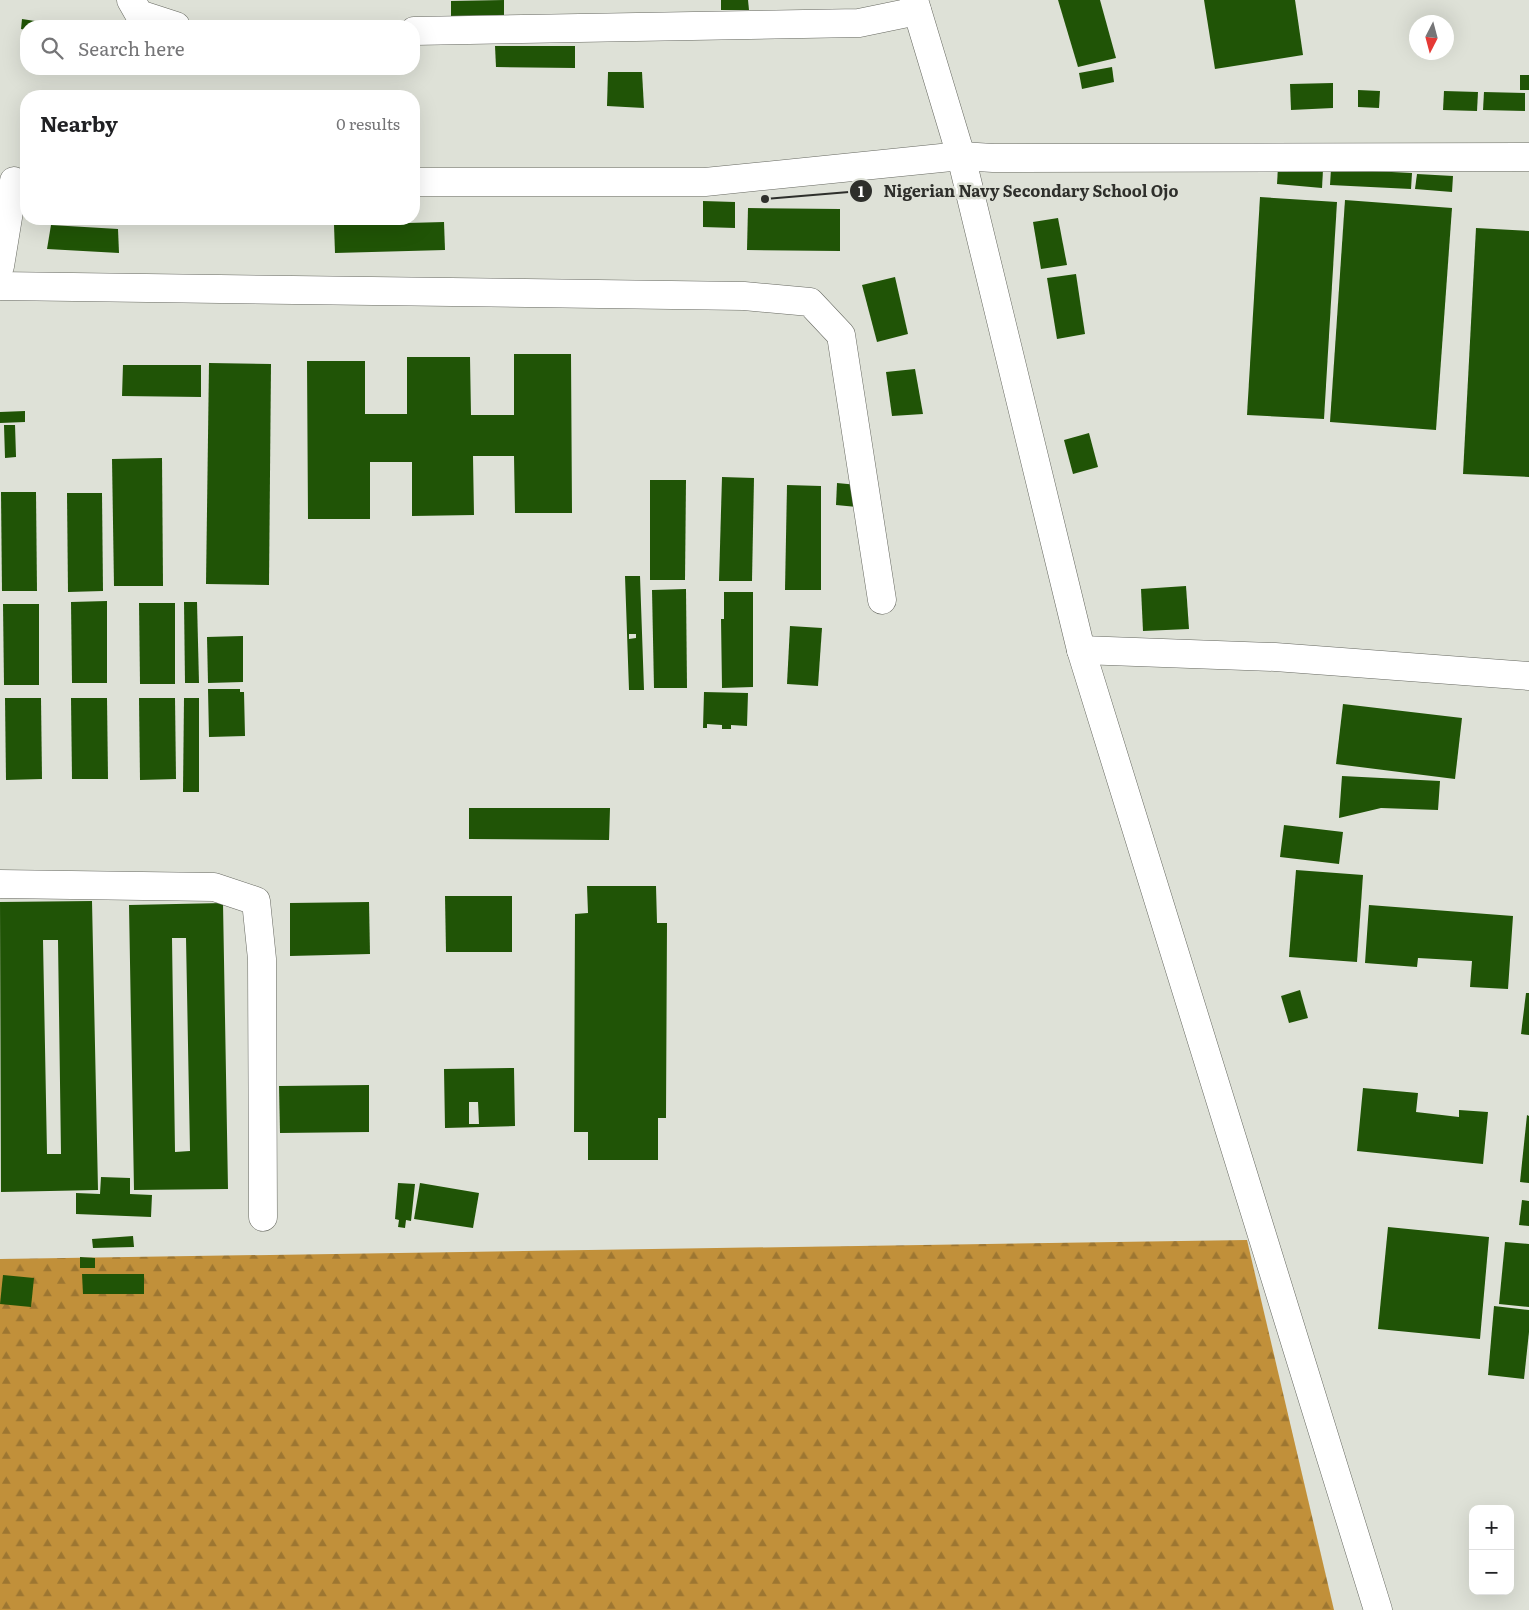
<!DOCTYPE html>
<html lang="en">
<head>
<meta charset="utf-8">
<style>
  :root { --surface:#fff; --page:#f2f2f2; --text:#202124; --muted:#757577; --line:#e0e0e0 }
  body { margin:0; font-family:Literata,serif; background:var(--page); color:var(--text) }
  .controls { position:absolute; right:15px; bottom:15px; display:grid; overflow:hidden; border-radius:10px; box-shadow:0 5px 20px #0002 }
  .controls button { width:45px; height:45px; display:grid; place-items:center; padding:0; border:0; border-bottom:1px solid var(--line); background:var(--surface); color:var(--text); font:25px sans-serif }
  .compass { position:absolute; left:1409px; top:15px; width:45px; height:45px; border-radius:50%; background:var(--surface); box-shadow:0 5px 20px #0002; rotate:186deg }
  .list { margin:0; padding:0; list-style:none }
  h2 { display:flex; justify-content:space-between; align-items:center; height:65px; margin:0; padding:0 20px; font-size:21px }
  h2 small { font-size:16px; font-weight:400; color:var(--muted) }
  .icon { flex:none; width:28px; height:28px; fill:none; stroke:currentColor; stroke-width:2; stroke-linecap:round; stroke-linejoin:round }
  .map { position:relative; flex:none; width:1529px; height:1610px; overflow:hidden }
  .search { position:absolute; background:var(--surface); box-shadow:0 5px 20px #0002; left:20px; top:20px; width:400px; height:55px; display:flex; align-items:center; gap:12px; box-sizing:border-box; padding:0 18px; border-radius:20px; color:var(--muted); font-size:19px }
  .panel { position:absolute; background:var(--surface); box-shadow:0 5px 20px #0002; left:20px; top:90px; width:400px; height:135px; border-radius:20px }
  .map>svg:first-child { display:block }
</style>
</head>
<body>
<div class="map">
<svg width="1529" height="1610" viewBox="0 0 1529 1610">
  <defs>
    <pattern id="forest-firs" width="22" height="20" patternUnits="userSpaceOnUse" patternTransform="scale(1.25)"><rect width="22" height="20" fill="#c1903a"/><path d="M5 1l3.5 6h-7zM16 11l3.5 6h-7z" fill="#9d7631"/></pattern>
  </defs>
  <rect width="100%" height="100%" fill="#dee1d7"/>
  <!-- forest -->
  <path fill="url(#forest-firs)" d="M1247,1240L1334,1610H0V1259Z"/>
  <!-- building -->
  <g fill="#205406" fill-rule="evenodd">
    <path d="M504,0V15L451,16V1Z"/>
    <path d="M721,0H748L749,10H721Z"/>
    <path d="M1058,0H1100L1116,58L1078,67Z"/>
    <path d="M1204,0H1295L1303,55L1215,69Z"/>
    <path d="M22,19L48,23L47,26H26V30L21,29Z"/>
    <path d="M76,21L77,26H51V22Z"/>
    <path d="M495,46H575V68L496,67Z"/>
    <path d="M1112,67L1114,82L1082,89L1079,73Z"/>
    <path d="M608,72H642L644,108L607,106Z"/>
    <rect x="1520" y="75" width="9" height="15"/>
    <path d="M1333,83V108L1291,110L1290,84Z"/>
    <path d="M1358,90L1380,91L1379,108L1358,107Z"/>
    <path d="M1444,91L1478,92L1477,111L1443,110Z"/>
    <path d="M1484,92L1525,93V111L1483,110Z"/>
    <path d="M1278,167L1323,170L1322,188L1277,184Z"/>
    <path d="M1331,169L1412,173L1411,189L1330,185Z"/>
    <path d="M1417,174L1453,176L1452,192L1415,189Z"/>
    <path d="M1260,197L1337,202L1324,419L1247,415Z"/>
    <path d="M1345,200L1452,208L1436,430L1330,422Z"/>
    <path d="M703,201L735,202V228L703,227Z"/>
    <path d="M748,208L840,209V251L747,250Z"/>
    <path d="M1058,218L1067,265L1041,269L1033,222Z"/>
    <path d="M444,222L445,250L335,253L334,225Z"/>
    <path d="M51,225L118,229L119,253L47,249Z"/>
    <path d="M1476,228L1529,231V477L1463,474Z"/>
    <path d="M1076,274L1085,334L1057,339L1047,278Z"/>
    <path d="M895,277L908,334L877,342L862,285Z"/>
    <path d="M514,354H571L572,513H515L514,456H473L474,515L412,516V462H370V519H308L307,361H365V414H407V357H470L471,415H514Z"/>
    <path d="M209,363L271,364L269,585L206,584Z"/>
    <path d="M123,365H201V397L122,396Z"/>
    <path d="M915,369L923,414L892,416L886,372Z"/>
    <path d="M25,411V422L0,423V412Z"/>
    <path d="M4,425H15L16,457L5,458Z"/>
    <path d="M1089,433L1098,467L1073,474L1064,440Z"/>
    <path d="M162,458L163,586H114L112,459Z"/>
    <path d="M722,477L754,478L752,581H719Z"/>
    <path d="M650,480H686L685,580H650Z"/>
    <path d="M837,483L858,485L857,507L836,505Z"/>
    <path d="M787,485L821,486V590H785Z"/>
    <path d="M1,492H36L37,591H2Z"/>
    <path d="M67,493H102L103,591L68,592Z"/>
    <path d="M625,576H640L644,690H629ZM629,634H636V638L629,639Z"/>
    <path d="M1186,586L1189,629L1143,631L1141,589Z"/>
    <path d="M686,589L687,688H654L652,590Z"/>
    <path d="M724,592H753V687L722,688L721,619H724Z"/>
    <path d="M107,601V683H72L71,602Z"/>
    <path d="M184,602H197L199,683H185Z"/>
    <path d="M139,603H175V684H140Z"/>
    <path d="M3,604H39V685H4Z"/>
    <path d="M790,626L822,628L818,686L787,684Z"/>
    <path d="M243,636V682L208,683L207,637Z"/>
    <path d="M208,689H240V692H244L245,736L209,737Z"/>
    <path d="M704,692L748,693L747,726L731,725V729H722V725L707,724V728H703Z"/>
    <path d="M5,698H41L42,779L6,780Z"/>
    <path d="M71,698H107L108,779H72Z"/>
    <path d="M139,698H175L176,779L140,780Z"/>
    <path d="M184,698H199V792H183Z"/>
    <path d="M1343,704L1462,718L1455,779L1336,764Z"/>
    <path d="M1342,776L1440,781L1438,810L1381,808L1339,818Z"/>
    <path d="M469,808H610L609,840L469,839Z"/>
    <path d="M1284,825L1343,832L1339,864L1280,857Z"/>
    <path d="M1296,870L1363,875L1357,962L1289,957Z"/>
    <path d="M587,886H656L657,923H667L666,1118H658V1160H588V1132H574L575,914L588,913Z"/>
    <path d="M445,896H512V952H446Z"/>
    <path d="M92,901L98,1190L1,1192L0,902ZM43,940H58L61,1154H47Z"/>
    <path d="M369,902L370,954L290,956V903Z"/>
    <path d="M223,903L228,1189L134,1190L129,905ZM172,938H186L190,1151L175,1152Z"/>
    <path d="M1369,905L1513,916L1508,989L1470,987L1472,961L1418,958L1417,967L1365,963Z"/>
    <path d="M1300,990L1308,1018L1289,1023L1281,996Z"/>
    <path d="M1526,993H1529V1035L1521,1034Z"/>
    <path d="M514,1068L515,1126L445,1128L444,1069ZM469,1102H478L479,1124H469Z"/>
    <path d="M369,1085V1132L280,1133L279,1086Z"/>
    <path d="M1363,1088L1418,1093L1416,1112L1459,1117V1110L1488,1112L1483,1164L1357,1151Z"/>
    <path d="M1527,1115L1529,1116V1183L1520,1182Z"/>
    <path d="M101,1177L130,1178V1194L152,1195L151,1217L76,1214V1193L100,1194Z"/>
    <path d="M398,1183L415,1184L411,1221L406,1220L405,1228L398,1227L399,1220L395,1219Z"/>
    <path d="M420,1183L479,1193L473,1228L414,1219Z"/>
    <path d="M1522,1200L1529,1201V1226L1519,1225Z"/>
    <path d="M1388,1227L1489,1237L1480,1339L1378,1329Z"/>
    <path d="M133,1236L134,1247L93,1248L92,1239Z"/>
    <path d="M1505,1242L1529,1244V1307L1499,1304Z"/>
    <path d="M80,1257L95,1258V1268H80Z"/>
    <path d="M82,1274H144V1294H83Z"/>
    <path d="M3,1275L34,1278L31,1307L0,1304Z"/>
    <path d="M1494,1306L1529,1310V1332L1524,1379L1488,1375Z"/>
  </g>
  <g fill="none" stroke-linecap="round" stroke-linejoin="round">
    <!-- minor casing -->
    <g stroke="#666860" stroke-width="29">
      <g id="minor">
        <path d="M131,0L139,14L176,26"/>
        <path d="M914,0L961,156L1081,650L1378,1610"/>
        <path d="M414,31L859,23L917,11"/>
        <path d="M414,182H705L961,156L993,158L1529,157"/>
        <path d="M0,266L14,181"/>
        <path d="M0,286L744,296L810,302L841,335L882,600"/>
        <path d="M1081,650L1275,657L1529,676"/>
        <path d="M0,884L214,887L256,901L262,959L263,1217"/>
      </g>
    </g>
    <!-- minor -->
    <use href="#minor" stroke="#fff" stroke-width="28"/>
  </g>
  <!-- callouts -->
  <path fill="none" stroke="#2e2f2b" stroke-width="2" d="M765 199L861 191"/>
  <g fill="#2e2f2b" stroke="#dee1d7" stroke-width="2">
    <circle cx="765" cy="199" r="5"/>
    <circle cx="861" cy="191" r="12"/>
  </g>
  <g font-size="15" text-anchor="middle" font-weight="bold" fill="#fff">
    <text x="861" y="197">1</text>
  </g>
  <g font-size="16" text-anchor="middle" font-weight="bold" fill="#2e2f2b" stroke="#dee1d7" stroke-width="5" stroke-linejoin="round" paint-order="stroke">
    <text x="1031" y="197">Nigerian Navy Secondary School Ojo</text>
  </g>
</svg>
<div class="controls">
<button>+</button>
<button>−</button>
</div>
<svg class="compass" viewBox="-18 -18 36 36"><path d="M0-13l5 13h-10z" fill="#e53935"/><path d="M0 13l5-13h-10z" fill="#757577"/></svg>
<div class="search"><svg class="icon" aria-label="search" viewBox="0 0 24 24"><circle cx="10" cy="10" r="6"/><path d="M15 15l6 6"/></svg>Search here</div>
<section class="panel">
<h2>Nearby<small>0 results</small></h2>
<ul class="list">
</ul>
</section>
</div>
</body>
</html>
